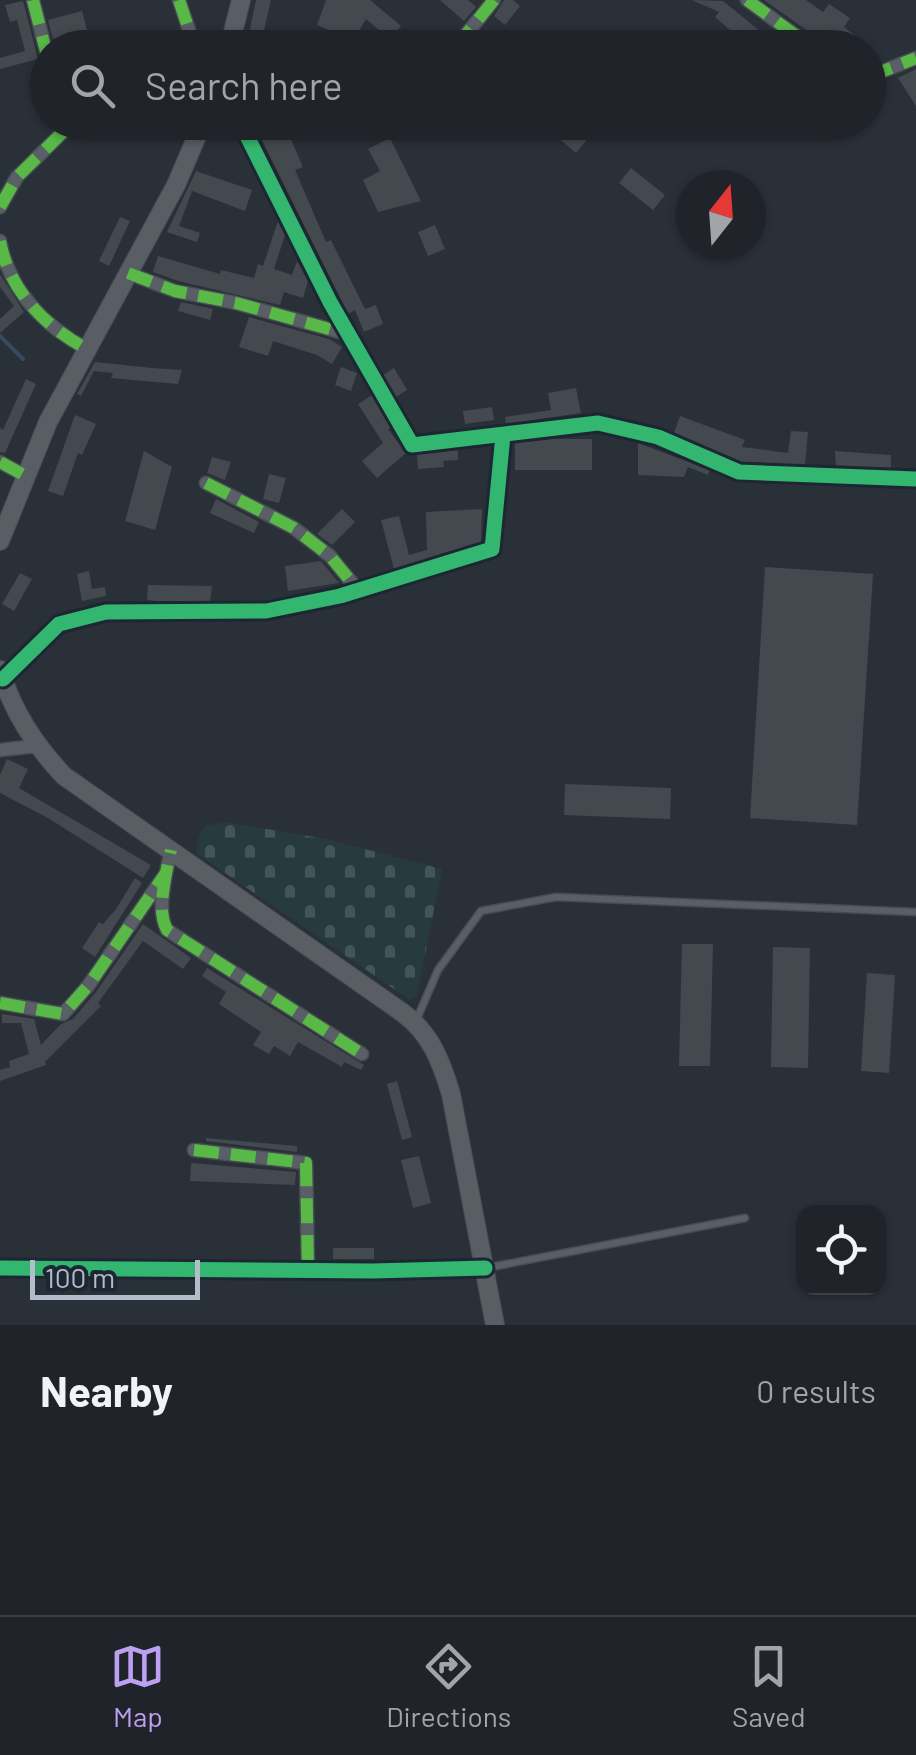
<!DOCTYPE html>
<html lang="en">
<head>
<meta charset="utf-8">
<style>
  :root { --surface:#20242a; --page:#2d3036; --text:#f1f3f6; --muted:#a2a4a8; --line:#3d4147; --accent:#bca0f2 }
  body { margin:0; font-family:Barlow,sans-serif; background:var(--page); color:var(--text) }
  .controls { position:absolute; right:30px; bottom:30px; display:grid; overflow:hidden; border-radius:20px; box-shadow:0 2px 8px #0004 }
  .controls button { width:90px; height:90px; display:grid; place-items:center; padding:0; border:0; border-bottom:2px solid var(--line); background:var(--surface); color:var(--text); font:50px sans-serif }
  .compass { position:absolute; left:676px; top:170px; width:90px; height:90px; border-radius:50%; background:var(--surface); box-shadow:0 2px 8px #0004; rotate:17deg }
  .scale { position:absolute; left:30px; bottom:25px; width:170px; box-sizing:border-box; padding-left:10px; border:5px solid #b4bcc9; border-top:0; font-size:28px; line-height:35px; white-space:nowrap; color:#b4bcc9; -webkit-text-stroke:8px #1d2633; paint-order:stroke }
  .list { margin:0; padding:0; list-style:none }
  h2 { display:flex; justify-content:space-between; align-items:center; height:130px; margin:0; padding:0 40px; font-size:42px }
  h2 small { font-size:32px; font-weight:400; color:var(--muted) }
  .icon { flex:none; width:55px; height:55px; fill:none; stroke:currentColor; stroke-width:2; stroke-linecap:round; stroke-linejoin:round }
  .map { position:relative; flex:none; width:916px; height:1325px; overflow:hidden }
  .search { position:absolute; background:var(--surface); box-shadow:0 2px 8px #0004; left:30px; right:30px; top:30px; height:110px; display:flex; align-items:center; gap:25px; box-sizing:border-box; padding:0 35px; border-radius:55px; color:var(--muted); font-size:38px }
  .sheet { height:290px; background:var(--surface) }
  nav { display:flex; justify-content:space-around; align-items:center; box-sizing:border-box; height:140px; border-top:2px solid var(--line); background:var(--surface); font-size:28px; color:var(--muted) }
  nav a { display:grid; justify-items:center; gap:5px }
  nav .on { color:var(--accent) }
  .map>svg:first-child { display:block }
</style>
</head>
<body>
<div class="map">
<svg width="916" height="1325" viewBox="0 0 916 1325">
  <defs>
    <pattern id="cemetery-stones" width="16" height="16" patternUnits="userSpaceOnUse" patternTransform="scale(2.5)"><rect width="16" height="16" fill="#273a3e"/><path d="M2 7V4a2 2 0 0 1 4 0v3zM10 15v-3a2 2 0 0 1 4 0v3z" fill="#445559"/></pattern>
  </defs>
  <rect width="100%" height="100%" fill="#2a3038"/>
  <!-- cemetery -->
  <path fill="url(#cemetery-stones)" d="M227,822L326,839L442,869L417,996L410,1000L196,853L199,836L205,826Z"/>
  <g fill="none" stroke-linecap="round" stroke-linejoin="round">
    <!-- stream -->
    <path stroke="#384963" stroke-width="4" d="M0,336L23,359"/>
  </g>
  <!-- building -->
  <g fill="#444950">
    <path d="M256,0H271L260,48H246Z"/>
    <path d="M326,0H370L401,26L390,39L366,19L349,48H339L344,36L317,25Z"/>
    <path d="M440,0H468L476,7L464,21Z"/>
    <path d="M504,0H513L520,6L505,25L494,16Z"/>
    <path d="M692,0L723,1L781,48H751L715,17L719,12Z"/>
    <path d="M764,0H806L823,12L829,4L850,18L844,27L861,40L855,48H832Z"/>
    <path d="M23,1L38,59L0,69V58L25,51L17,20L10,22L5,5Z"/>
    <path d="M82,11L87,30L53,39L48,20Z"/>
    <path d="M916,69V106L898,78Z"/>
    <path d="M253,122H275L283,140L290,137L303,167L295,170L326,242L331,240L365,309L376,305L383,324L364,332L355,310L348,314Z"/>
    <path d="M550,122H580L592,133L576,153L546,128Z"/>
    <path d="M390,138L421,201L378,212L363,180L380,171L368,149Z"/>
    <path d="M631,168L665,195L653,210L619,183Z"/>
    <path d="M196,171L252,190L245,211L192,191L179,226L200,233L197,242L167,232Z"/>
    <path d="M120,217L130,221L109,266L99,261Z"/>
    <path d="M278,221L285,235L274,269L292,275L297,261L308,281L303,298L284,292L280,305L178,281L153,272L158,256L220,274L221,270L254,278L258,264L263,266Z"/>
    <path d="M435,225L445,249L428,256L418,232Z"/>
    <path d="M0,274L24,312L0,333V319L14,306L0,287Z"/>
    <path d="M181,302L213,309L210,320L178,311Z"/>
    <path d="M249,317L329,339L342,347L332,364L317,355L273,341L268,356L239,347Z"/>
    <path d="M95,362L152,368L182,370L178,384L111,378L113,373L94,371L81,396L77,394Z"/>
    <path d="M341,367L357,373L351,391L335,385Z"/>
    <path d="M394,368L407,390L396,397L383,375Z"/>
    <path d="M26,379L36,384L5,453L0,452V428L3,430Z"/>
    <path d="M576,388L581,413L506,424L505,417L551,410L548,393Z"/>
    <path d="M372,395L391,428L388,429L406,453L377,478L362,461L383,443L358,404Z"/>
    <path d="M492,407L494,420L465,424L463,411Z"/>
    <path d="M75,415L96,424L82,455L78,453L63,496L48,491Z"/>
    <path d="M680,416L745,440L742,447L788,453L791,431L808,432L805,465L741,462L674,433Z"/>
    <path d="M551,439H592V470H515V443Z"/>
    <path d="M638,443L710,470L708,475L688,467L684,477L638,475Z"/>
    <path d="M458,450V460L443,461L444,467L418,469L417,454Z"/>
    <path d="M144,451L172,467L155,530L125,521Z"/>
    <path d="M835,451L891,455V468L836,466Z"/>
    <path d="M212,457L231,462L225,480L207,473Z"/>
    <path d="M269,474L286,478L279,503L263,499Z"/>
    <path d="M216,499L259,522L254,533L210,513Z"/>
    <path d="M342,509L355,522L332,545L317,534Z"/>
    <path d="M482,509L481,542L394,569L381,520L399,516L409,555L427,550L426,512Z"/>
    <path d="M321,561L339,583L288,591L285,566Z"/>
    <path d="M765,567L873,574L857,825L750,818Z"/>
    <path d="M89,571L92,589L105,587L106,596L82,601L77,574Z"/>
    <path d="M20,573L32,579L14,611L2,604Z"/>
    <path d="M148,585L212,586L210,601H157L147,600Z"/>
    <path d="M7,759L28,769L19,788L151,865L143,878L48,818L0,793V775Z"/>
    <path d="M565,784L671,788L670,819L564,815Z"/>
    <path d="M135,878L142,883L95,957L82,948L99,922L103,924L116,909Z"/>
    <path d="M143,924L191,958L183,969L143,941L98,1003L101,1006L45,1062L46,1065L0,1081V1070L10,1067L9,1061L29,1054L21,1023H2V1014L34,1019L41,1045L61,1024L73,1019L96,992Z"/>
    <path d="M682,944H713L710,1066H679Z"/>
    <path d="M773,947L810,948L808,1068L771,1067Z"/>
    <path d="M207,968L364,1065L361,1070L344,1062L342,1067L298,1042L290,1056L274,1046L269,1054L253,1045L261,1032L219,1004L226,992L202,976Z"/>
    <path d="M867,973L895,975L889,1073L861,1071Z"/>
    <path d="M397,1081L412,1137L402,1140L387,1084Z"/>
    <path d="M206,1138L297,1146V1152L206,1141Z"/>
    <path d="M419,1156L431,1203L413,1208L401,1160Z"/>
    <path d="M191,1163L296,1172L295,1185L190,1181Z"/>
    <rect x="333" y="1248" width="41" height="11"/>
  </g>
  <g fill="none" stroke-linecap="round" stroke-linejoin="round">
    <!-- service casing -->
    <g stroke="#484c53" stroke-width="9">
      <g id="service">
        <path d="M416,1021L438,970L481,911L556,897L916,912"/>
        <path d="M486,1268L745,1218"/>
      </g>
    </g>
    <!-- minor casing -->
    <g stroke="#484c53" stroke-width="15">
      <g id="minor">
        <path d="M33,0L48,59"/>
        <path d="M179,0L195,48"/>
        <path d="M747,0L813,48"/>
        <path d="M455,48L494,0"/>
        <path d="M868,77L916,58"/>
        <path d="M240,122L330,302L412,445L598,423L658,437L739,472L916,479"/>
        <path d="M0,207L17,177L65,130L63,122"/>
        <path d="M0,241C9,290 44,326 87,349"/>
        <path d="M128,273L175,291L236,303L347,334"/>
        <path d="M0,462L24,475"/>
        <path d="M206,483L294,528L330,556L358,590"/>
        <path d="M3,679L59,624L106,612L266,611L340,596L492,549L503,435"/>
        <path d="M0,750L36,746"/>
        <path d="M166,873C163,893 158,912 167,930L362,1054"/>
        <path d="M0,1003L63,1014L88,986L166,873L171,850"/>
        <path d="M194,1150L306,1163L308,1270"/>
        <path d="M0,1268L373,1271L485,1268"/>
      </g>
    </g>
    <!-- secondary casing -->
    <g stroke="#484c53" stroke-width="20">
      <g id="secondary">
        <path d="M229,48L241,0"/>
        <path d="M0,541L48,422L176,185L203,122"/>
        <path d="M0,670C13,712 34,744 64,776L403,1013C431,1034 441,1061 451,1094L495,1325"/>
      </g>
    </g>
    <!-- service -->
    <use href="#service" stroke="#5a5e66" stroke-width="6"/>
    <!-- minor -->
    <use href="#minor" stroke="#5a5e66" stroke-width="12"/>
    <!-- secondary -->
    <use href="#secondary" stroke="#595d64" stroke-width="18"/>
    <!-- quiet -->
    <g stroke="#58b947" stroke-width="12" stroke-dasharray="25 12" stroke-linecap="butt">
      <path d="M33,0L48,59"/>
      <path d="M179,0L195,48"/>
      <path d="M747,0L813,48"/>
      <path d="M455,48L494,0"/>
      <path d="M868,77L916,58"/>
      <path d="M0,207L17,177L65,130L63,122"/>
      <path d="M0,241C9,290 44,326 87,349"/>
      <path d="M128,273L175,291L236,303L347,334"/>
      <path d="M0,462L24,475"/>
      <path d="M206,483L294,528L330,556L358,590"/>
      <path d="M166,873C163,893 158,912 167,930L362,1054"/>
      <path d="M0,1003L63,1014L88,986L166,873L171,850"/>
      <path d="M194,1150L306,1163L308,1270"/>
    </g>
    <!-- cycleway casing -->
    <g stroke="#1d2633" stroke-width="21">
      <g id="cycleway">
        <path d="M240,122L330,302L412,445L598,423L658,437L739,472L916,479"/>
        <path d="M3,679L59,624L106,612L266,611L340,596L492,549L503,435"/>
        <path d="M0,1268L373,1271L485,1268"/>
      </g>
    </g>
    <!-- cycleway -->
    <use href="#cycleway" stroke="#33b770" stroke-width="15"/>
  </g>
</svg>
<div class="controls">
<button><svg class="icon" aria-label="locate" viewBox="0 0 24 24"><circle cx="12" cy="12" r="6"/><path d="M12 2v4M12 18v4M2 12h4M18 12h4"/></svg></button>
</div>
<svg class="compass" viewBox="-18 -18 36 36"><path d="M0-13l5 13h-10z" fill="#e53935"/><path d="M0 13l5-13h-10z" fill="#a2a4a8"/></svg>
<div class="scale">100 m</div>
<div class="search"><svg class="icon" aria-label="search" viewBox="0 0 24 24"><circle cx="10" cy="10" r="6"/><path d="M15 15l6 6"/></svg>Search here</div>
</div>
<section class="sheet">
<h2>Nearby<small>0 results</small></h2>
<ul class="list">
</ul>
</section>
<nav>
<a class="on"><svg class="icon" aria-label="map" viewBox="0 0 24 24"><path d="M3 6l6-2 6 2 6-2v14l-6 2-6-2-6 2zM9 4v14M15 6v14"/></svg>Map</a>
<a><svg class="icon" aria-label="directions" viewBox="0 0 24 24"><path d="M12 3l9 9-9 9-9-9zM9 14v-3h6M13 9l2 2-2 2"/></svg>Directions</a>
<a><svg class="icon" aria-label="saved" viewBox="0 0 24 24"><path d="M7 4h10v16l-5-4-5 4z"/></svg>Saved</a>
</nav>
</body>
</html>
